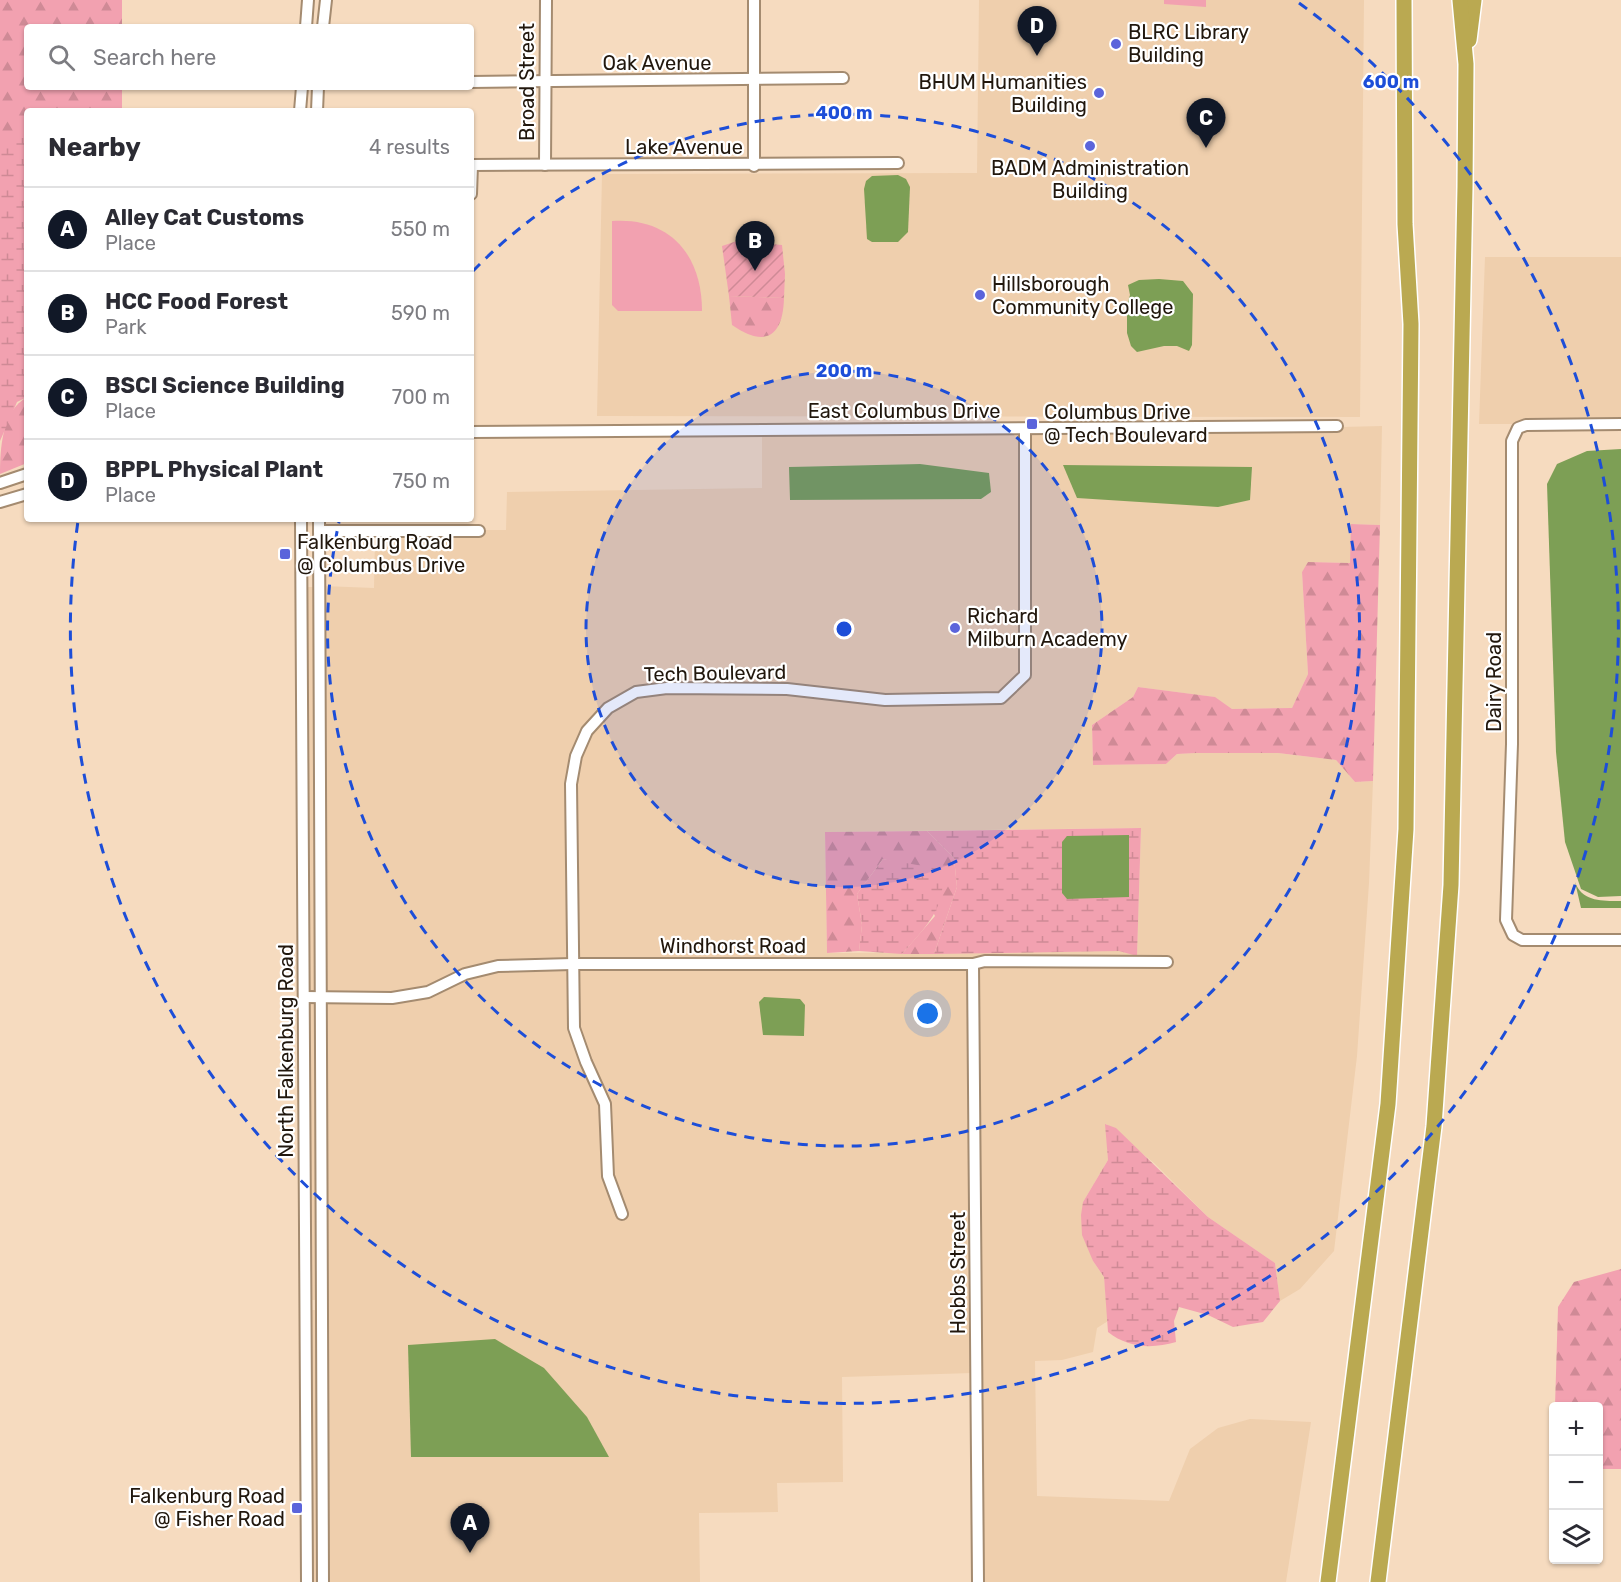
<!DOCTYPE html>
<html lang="en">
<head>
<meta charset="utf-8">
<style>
  :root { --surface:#fff; --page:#f7f7f7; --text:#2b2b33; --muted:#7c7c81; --line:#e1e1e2; --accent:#111827 }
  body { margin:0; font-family:Rubik,sans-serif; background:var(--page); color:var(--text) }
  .controls { position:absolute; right:18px; bottom:18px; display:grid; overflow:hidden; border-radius:6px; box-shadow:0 2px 4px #0004 }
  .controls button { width:54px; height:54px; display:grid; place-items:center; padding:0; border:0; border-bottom:2px solid var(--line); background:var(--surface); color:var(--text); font:30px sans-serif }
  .you { position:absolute; left:928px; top:1014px; width:21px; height:21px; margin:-15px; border:4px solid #fff; border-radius:50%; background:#1a73e8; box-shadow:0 0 0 9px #1a73e833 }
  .badge { display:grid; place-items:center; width:39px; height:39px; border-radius:50%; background:var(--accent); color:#fff; font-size:20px; font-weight:700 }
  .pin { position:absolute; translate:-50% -50px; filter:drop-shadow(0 2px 3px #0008) }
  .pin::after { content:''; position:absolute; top:32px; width:21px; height:18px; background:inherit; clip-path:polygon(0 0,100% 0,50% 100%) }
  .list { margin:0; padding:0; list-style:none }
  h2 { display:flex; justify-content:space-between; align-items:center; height:78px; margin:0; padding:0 24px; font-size:26px }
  h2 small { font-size:20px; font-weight:400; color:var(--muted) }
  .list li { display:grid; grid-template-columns:39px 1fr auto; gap:18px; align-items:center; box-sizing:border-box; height:84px; padding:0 24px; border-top:2px solid var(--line) }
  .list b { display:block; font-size:22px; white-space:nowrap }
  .list p { margin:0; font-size:20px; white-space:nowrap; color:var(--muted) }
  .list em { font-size:20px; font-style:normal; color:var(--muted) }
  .icon { flex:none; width:33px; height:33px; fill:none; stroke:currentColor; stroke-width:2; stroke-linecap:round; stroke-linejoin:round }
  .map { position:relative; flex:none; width:1621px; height:1582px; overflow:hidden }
  .search { position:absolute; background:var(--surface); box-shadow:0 2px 4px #0004; left:24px; top:24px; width:450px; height:66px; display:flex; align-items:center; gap:15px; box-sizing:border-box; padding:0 21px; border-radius:6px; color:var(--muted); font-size:22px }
  .panel { position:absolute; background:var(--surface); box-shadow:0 2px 4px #0004; left:24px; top:108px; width:450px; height:414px; border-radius:6px }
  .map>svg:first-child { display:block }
</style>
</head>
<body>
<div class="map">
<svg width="1621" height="1582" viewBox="0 0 1621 1582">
  <defs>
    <pattern id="forest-firs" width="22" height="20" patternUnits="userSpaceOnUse" patternTransform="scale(1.5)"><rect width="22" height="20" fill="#f2a1b0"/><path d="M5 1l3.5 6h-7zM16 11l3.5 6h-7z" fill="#cf8a96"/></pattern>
    <pattern id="wetland-marsh" width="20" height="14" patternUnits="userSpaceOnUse" patternTransform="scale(1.5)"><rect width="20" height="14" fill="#f2a1b0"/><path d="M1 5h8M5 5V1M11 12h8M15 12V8" fill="none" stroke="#cf8a96"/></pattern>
    <pattern id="garden-furrows" width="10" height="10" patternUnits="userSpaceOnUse" patternTransform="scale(1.5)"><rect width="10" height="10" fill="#f2a1b0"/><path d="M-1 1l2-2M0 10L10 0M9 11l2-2" fill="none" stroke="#cf8a96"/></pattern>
  </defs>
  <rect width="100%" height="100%" fill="#f6dbbf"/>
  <!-- built -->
  <g fill="#efcfad" fill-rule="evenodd">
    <path d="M979,0H1364L1360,417L597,416L602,174L977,173Z"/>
    <path d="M1485,257H1621V419H1535L1516,424H1479Z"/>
    <path d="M1382,426L1380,525L1351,524V563L1309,562L1302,572L1308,674L1292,708L1232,709L1214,697L1138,687L1133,697L1092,725L1093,765L1166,764L1177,754L1195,753H1278L1336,760L1355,782L1373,781L1369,883L1357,1056L1334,1251L1300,1289L1280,1301L1275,1263L1208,1217L1154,1163L1106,1124L1108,1160L1083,1202L1093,1261L1104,1277L1108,1321L1097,1328L1093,1352L1062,1360L1035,1361L1037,1496L1169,1501L1190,1449L1218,1428L1250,1419L1311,1422L1286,1582H984L978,968L1171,967V957L577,959L575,784L580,758L591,734L611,712L637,697L667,693L786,694L885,705L1004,702L1028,678L1029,434L1341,431L1342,427ZM1141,828L1137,955L1120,951L827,953L825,832Z"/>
    <path d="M1020,434L1021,672L999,693L885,695L787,684L667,683L635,687L606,703L583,729L572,755L568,959L463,970L426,987L392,993H324L323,586L374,588L375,536H483L484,530H506L507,492L762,488V436ZM920,464L991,492L981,499H790V467Z"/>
    <path d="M306,587H314L316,993L308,992Z"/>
    <path d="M568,969L570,1029L601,1105L604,1176L620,1221L628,1217L613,1175L610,1103L578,1027L577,969H969L972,1373L842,1377L843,1482L777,1483L778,1512L699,1513L700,1582H327L324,1003H393L428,997L466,979L498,971Z"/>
    <path d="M308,1003H316L317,1300H310Z"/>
    <path d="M310,1310H317L318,1582H312Z"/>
  </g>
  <!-- grass -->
  <g fill="#f2a1b0">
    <path d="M1164,0H1206V7L1164,4Z"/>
    <path d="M612,221C670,217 702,255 702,311H618L612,305Z"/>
  </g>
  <!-- forest -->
  <g fill="url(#forest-firs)">
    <path d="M0,0H122V27H27V87H122V111H27V136H0Z"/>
    <path d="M729,296L784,298C783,337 765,348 732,325Z"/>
    <path d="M27,397V463L0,474C0,448 2,411 27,397Z"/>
    <path d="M1351,524L1380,525L1373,781L1355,782L1336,760L1278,753H1196L1177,754L1166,764L1093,765L1092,725L1133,697L1138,687L1215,697L1232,709L1292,708L1308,674L1302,572L1308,562L1350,563Z"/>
    <path d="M927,831L954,858L957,887L934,954H902L935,916L910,866L883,859L857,894L862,925L859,951L827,953L825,832Z"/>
    <path d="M1621,1269V1469H1599L1598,1406H1555L1558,1307L1574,1282Z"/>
  </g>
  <!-- wetland -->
  <g fill="url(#wetland-marsh)">
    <path d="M0,136H27V397L17,402L0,441Z"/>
    <path d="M1141,828L1137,956L1119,951L934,954L957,887L954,858L927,831Z"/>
    <path d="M883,859L940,869C951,904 923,930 902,954L859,951L862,925L857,894Z"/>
    <path d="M1105,1124L1116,1128L1208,1217L1275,1263L1280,1301L1263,1322L1233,1327L1208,1315L1179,1307L1174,1321L1176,1342C1152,1349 1128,1348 1108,1332L1104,1277L1093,1261L1082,1235L1081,1215L1083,1202L1108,1160Z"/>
  </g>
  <!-- garden -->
  <path fill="url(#garden-furrows)" d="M737,241L782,245L785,274L784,298L729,296L722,246Z"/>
  <!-- water -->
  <g fill="#7d9f55">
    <path d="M898,175L906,179L910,187L908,232L898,242H872L867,239L864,189L866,181L872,176Z"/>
    <path d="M1159,279L1183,281L1193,294L1192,345L1189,351L1177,346H1164L1137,352L1131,346L1127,333V305L1130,295L1128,285L1139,280Z"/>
    <path d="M1621,449V896L1598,897L1581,889L1565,842L1556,752L1547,484L1557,464L1587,451Z"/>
    <path d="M920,464L989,473L991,492L981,499L790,500L789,467Z"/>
    <path d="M1063,465L1252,467L1250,500L1218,507L1077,498Z"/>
    <path d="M1129,835V897L1067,899L1062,893V842L1067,836Z"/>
    <path d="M1575,882C1582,902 1603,901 1621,901V908H1581Z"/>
    <path d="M764,997L800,999L805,1005L804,1036L763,1035L759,1002Z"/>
    <path d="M495,1339L544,1368L587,1417L609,1457H411L408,1345Z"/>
  </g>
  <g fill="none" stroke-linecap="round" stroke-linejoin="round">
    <!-- minor casing -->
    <g stroke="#a48b70" stroke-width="14">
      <g id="minor">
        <path d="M306,27L308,0"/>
        <path d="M323,27L326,0"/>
        <path d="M471,82L843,78"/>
        <path d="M300,111L302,87"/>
        <path d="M317,111L318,87"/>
        <path d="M471,165L898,163"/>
        <path d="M545,165L546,0"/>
        <path d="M754,166V0"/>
        <path d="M471,194L472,165"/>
        <path d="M1621,424L1526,425L1518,428L1512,441V744L1506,920L1513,935L1522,940H1621"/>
        <path d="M471,432L1337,426"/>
        <path d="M0,483L27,474"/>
        <path d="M0,502L27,494"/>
        <path d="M301,519L307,1582"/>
        <path d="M319,519L323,1582"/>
        <path d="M319,531H479"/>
        <path d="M973,964L978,1582"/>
        <path d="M304,997L392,998L428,992L465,974L498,966L572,964H973L985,961L1167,962"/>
        <path d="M622,1214L608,1176L605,1104L586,1062L574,1028L571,784L576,756L587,731L608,708L636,692L667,688L787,689L885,700L1001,698L1025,675V429"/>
      </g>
    </g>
    <!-- highway casing -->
    <g stroke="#fff" stroke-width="18">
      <g id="highway">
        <path d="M1469,40L1474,0"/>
        <path d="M1328,1582L1388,1104L1406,829L1411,324L1405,224L1404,0"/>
        <path d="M1378,1582L1434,1126L1451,885L1465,187L1466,64L1460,0"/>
      </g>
    </g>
    <!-- minor -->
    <use href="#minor" stroke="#fff" stroke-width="10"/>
    <!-- highway -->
    <use href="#highway" stroke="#baa951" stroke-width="15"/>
  </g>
  <!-- distance rings -->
  <circle cx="844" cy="629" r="258" fill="#1d4ed8" fill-opacity=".12"/>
  <g fill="none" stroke="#1d4ed8" stroke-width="3" stroke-dasharray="10 8">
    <circle cx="844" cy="629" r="258"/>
    <path d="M473 271A516 516 0 1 1 339 522"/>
    <path d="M1299 3A774 774 0 1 1 78 521"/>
  </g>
  <!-- markers -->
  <g fill="#5b64db" stroke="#fff" stroke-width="2">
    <circle cx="1116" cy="44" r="6"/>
    <circle cx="1099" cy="93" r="6"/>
    <circle cx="1090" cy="146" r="6"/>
    <circle cx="980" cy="295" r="6"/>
    <rect x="1026" y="418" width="12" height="12" rx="3"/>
    <rect x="279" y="548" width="12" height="12" rx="3"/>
    <circle cx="955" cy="628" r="6"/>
    <rect x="291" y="1502" width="12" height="12" rx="3"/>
  </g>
  <g text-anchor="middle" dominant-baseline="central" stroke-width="4.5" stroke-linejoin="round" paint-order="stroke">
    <!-- poi labels -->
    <g font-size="20" fill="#21170d" stroke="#fff" text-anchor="start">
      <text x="1128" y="32">BLRC Library<tspan x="1128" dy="23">Building</tspan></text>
      <text x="1087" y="82" text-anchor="end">BHUM Humanities<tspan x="1087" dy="23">Building</tspan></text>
      <text x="1090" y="168" text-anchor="middle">BADM Administration<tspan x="1090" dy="23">Building</tspan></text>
      <text x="992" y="284">Hillsborough<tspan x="992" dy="23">Community College</tspan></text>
      <text x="1044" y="412">Columbus Drive<tspan x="1044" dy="23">@ Tech Boulevard</tspan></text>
      <text x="297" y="542">Falkenburg Road<tspan x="297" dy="23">@ Columbus Drive</tspan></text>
      <text x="967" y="616">Richard<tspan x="967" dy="23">Milburn Academy</tspan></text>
      <text x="285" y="1496" text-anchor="end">Falkenburg Road<tspan x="285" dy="23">@ Fisher Road</tspan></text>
    </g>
    <!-- street labels -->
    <g font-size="20" fill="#21170d" stroke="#fff">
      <text x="657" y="63">Oak Avenue</text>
      <text transform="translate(527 82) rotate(-90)">Broad Street</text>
      <text x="684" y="147">Lake Avenue</text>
      <text x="904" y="411">East Columbus Drive</text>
      <text transform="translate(715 673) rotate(-1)">Tech Boulevard</text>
      <text transform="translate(1494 682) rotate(-90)">Dairy Road</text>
      <text x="733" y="946">Windhorst Road</text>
      <text transform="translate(286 1051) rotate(-90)">North Falkenburg Road</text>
      <text transform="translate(958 1273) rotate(-90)">Hobbs Street</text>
    </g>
  </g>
  <circle cx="844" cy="629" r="9" fill="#1d4ed8" stroke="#fff" stroke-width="3"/>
  <g font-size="18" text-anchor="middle" font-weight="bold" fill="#1d4ed8" stroke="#fff" stroke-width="4.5" stroke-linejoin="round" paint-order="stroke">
    <text x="1391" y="88">600 m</text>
    <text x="844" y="119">400 m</text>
    <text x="844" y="377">200 m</text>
  </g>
</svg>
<div class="controls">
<button>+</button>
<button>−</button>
<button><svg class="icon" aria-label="layers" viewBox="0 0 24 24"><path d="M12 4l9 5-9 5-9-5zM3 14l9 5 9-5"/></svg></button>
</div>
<div class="you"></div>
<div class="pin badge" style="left:470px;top:1553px">A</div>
<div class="pin badge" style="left:755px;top:271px">B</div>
<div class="pin badge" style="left:1206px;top:148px">C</div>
<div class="pin badge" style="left:1037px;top:56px">D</div>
<div class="search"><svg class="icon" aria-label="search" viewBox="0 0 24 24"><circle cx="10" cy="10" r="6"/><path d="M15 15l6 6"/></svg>Search here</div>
<section class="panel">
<h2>Nearby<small>4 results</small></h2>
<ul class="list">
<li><span class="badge">A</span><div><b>Alley Cat Customs</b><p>Place</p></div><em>550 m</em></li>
<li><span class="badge">B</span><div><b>HCC Food Forest</b><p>Park</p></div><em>590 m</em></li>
<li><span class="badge">C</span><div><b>BSCI Science Building</b><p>Place</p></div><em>700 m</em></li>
<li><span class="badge">D</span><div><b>BPPL Physical Plant</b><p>Place</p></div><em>750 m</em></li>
</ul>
</section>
</div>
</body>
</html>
